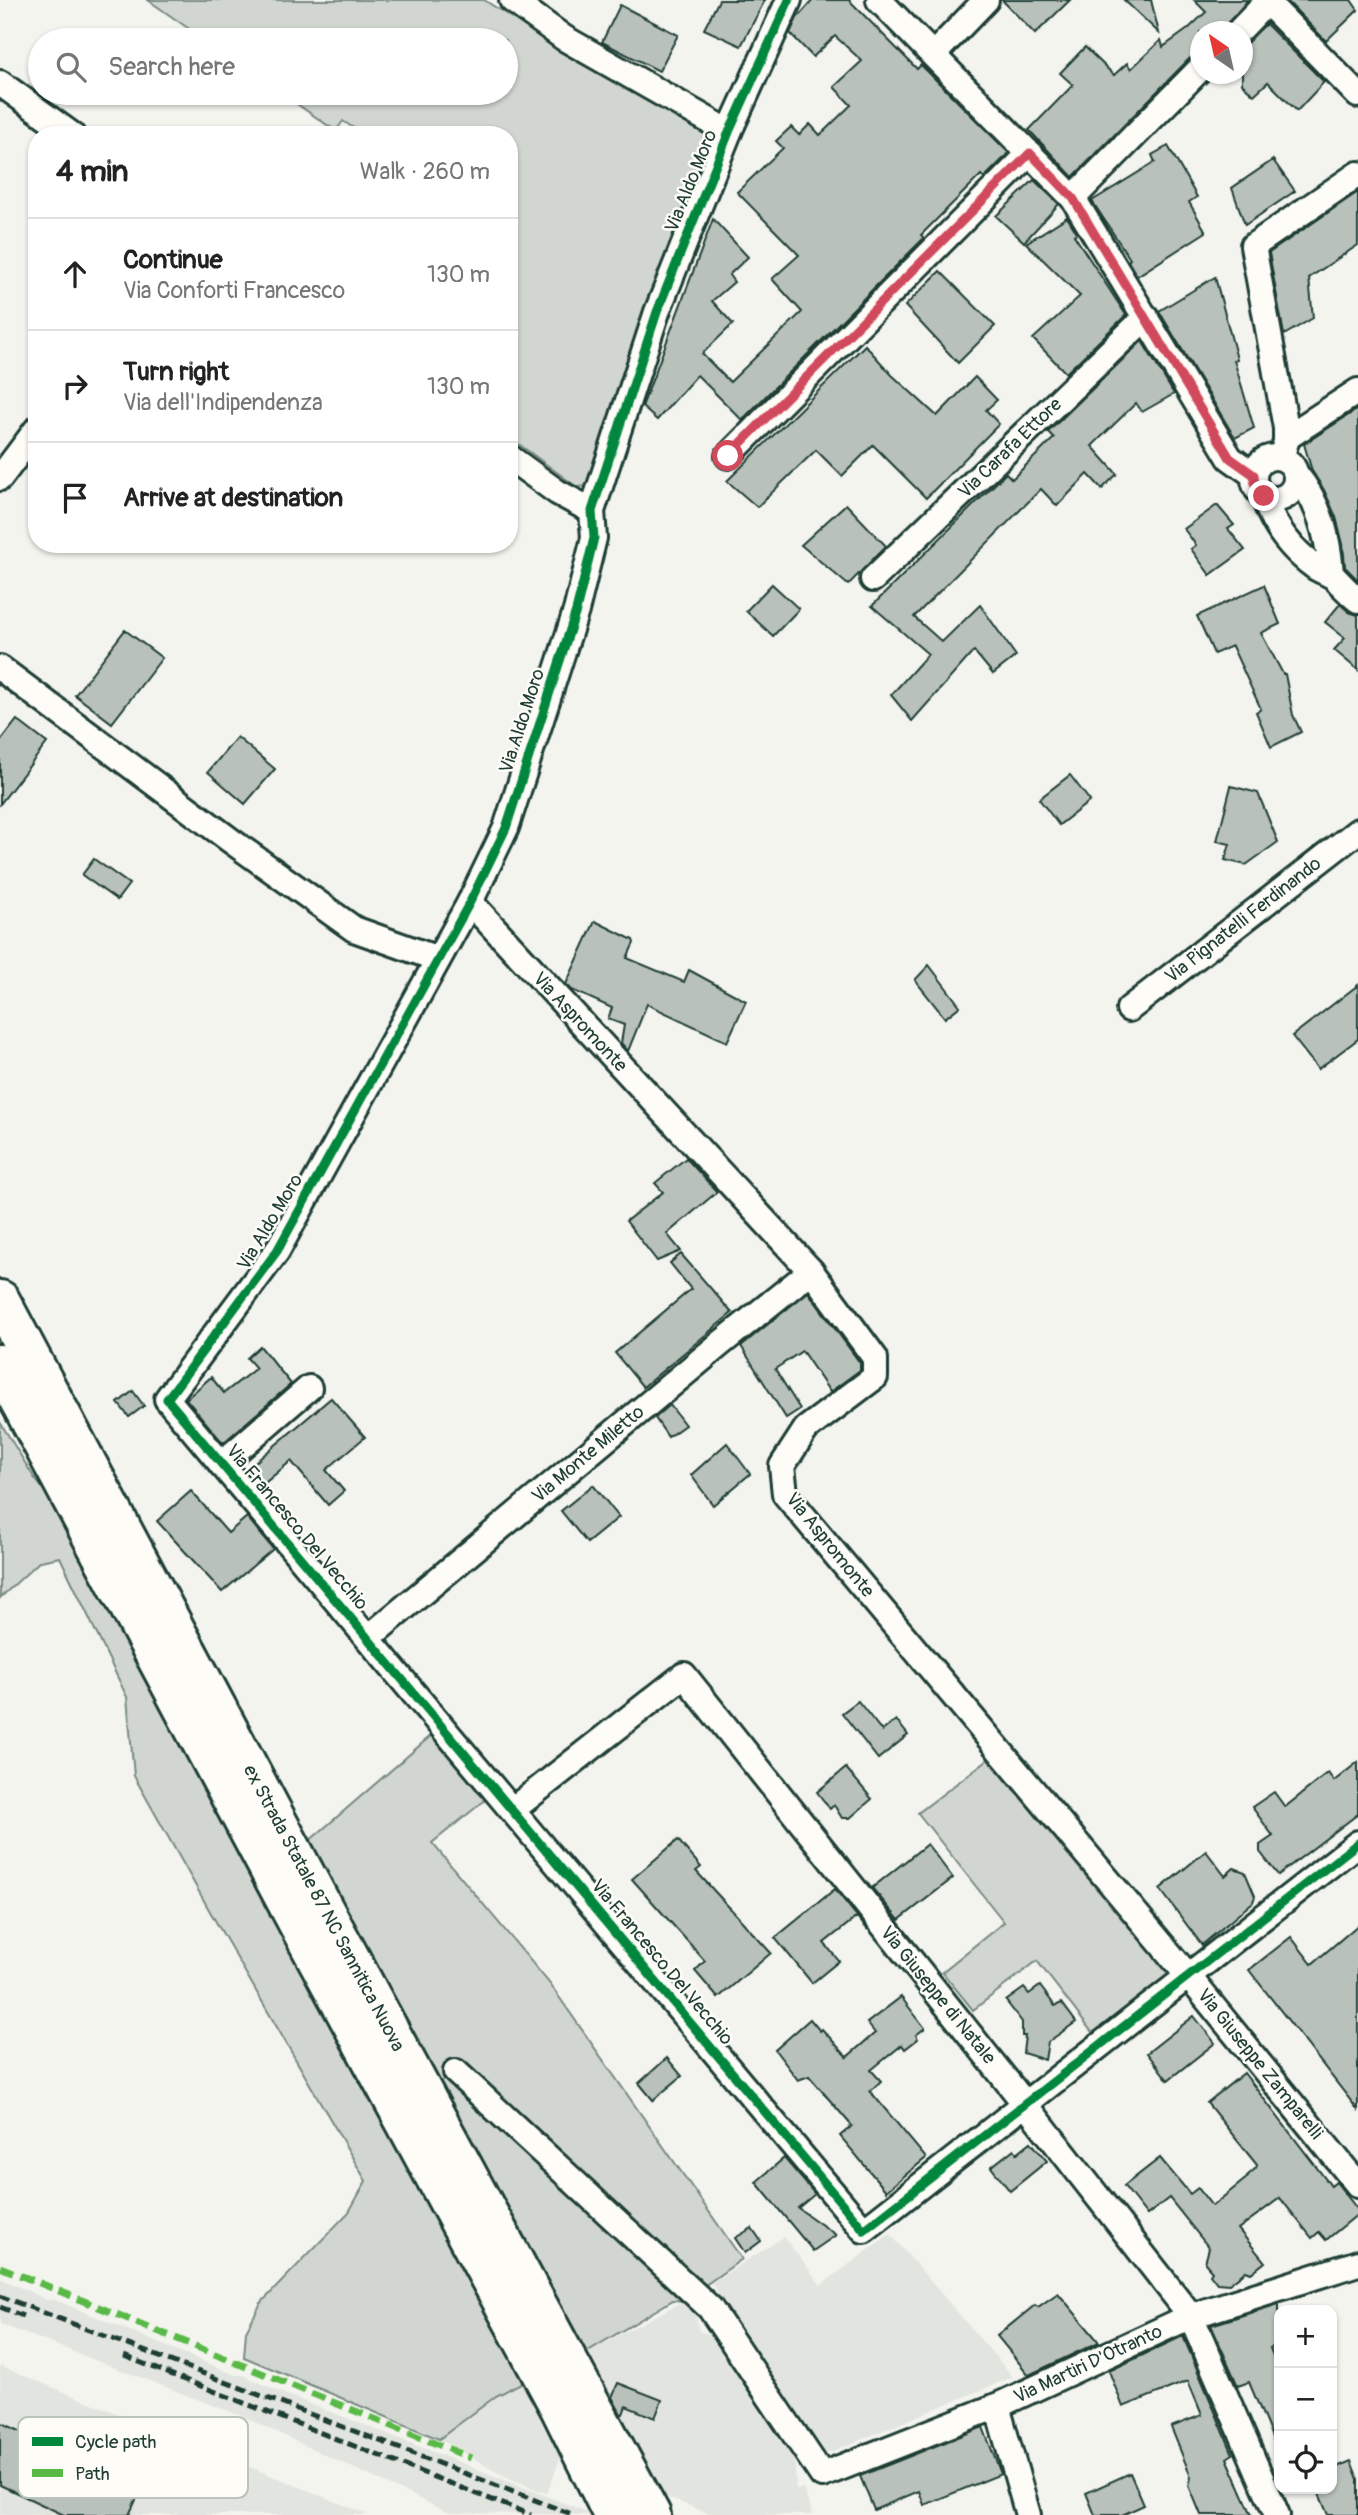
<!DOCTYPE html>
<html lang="en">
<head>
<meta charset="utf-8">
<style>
  :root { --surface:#fff; --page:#f6f6f6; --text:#222; --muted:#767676; --line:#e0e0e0 }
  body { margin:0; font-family:Pangolin,sans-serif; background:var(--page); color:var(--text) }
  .controls { position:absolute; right:21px; bottom:21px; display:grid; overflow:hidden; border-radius:14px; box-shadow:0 2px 5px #0004 }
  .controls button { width:63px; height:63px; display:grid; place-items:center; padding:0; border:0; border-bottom:2px solid var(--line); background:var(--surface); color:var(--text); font:35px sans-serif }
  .compass { position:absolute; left:1190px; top:21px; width:63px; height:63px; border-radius:50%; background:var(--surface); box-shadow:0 2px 5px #0004; rotate:326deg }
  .stop { position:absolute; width:21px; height:21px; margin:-16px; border:5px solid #d1495b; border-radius:50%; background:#fff }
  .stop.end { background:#d1495b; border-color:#fff; box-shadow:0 2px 7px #0008 }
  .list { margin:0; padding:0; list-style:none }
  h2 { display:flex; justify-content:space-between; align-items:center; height:91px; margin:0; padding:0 28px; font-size:30px }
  h2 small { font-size:23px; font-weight:400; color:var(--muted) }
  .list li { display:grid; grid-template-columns:46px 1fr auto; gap:21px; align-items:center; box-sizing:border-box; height:112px; padding:0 28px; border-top:2px solid var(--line) }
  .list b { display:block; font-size:26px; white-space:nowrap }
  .list p { margin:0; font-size:23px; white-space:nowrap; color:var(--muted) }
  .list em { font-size:23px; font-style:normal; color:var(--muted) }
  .icon { flex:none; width:38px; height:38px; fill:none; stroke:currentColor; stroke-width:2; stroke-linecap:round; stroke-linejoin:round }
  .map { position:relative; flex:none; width:1358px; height:2515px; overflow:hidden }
  .search { position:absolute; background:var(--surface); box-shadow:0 2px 5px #0004; left:28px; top:28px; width:490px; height:77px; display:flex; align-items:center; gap:18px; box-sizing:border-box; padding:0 24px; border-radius:38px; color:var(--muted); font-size:26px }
  .panel { position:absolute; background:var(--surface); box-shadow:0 2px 5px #0004; left:28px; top:126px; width:490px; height:427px; border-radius:28px }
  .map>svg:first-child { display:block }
</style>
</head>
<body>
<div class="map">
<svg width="1358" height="2515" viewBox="0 0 1358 2515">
  <rect width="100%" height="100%" fill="#f4f4ef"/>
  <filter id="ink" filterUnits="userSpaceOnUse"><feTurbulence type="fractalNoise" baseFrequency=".0143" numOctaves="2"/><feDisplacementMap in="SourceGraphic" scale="14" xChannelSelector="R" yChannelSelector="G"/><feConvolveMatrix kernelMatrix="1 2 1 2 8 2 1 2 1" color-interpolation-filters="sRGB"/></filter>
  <g filter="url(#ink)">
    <!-- built -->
    <g fill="#e2e5df">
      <path d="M890,2234L1013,2377L821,2456L725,2314L712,2282L784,2237L821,2285Z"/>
      <path d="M0,2278L47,2300L53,2299L236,2375H244L275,2390L595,2515L449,2513L244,2417L0,2324Z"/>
      <path d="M683,2301L696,2316L699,2331L712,2335L795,2463L796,2490L803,2488L813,2515H712L561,2456L547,2494L502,2475L439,2439L471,2413L522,2381L578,2357Z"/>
      <path d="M0,2366L369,2515H0Z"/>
    </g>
    <!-- green -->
    <g fill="#d1d6d1" stroke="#788a82" stroke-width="2">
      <path d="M148,0H484L587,66L704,129L709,137L707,148L642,317L591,486L577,487L509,437V135H364L343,121L336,131L281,93H506V40H205Z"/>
      <path d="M0,1422L35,1479L57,1504L308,1842L433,1734L489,1797L432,1843L550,1984L742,2259L683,2301L673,2300L578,2357L550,2368L496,2396L439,2439L244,2357L246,2331L261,2303L349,2212L366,2181L212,1915L134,1776L127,1697L60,1557L40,1561L0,1598Z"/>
      <path d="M995,1754L1174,1974L1095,2036L1037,1961L973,2010L942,1972L1004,1922L918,1813Z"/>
    </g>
    <!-- building -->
    <g fill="#b9c1bb" stroke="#1f3d34" stroke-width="2">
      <path d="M719,0H765L741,46L704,29Z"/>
      <path d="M813,0H849L917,69L921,65L1009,153L984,178L981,175L921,235L924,238L742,420L697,375L657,420L642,407L713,219L748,257L729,275L734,282L712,301L733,324L702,354L730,382L802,312L772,279L799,255L737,192L783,148L776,141L791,127L799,135L810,124L820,135L851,105L834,87L862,61L835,36L813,57L790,33L797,18Z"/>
      <path d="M1002,0H1070L1035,34Z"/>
      <path d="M1124,0H1151L1159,33Z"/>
      <path d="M1194,0H1248L1220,32H1200V51L1189,59L1073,177L1029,130L1073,85L1060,73L1085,47L1114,75L1127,63L1131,69L1161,40L1163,47L1188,29L1206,12Z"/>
      <path d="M1286,0H1351L1358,10L1326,41Z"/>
      <path d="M620,5L678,35L659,71L602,42Z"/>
      <path d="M1266,24L1324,82L1297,111L1268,82L1254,95L1242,84V46Z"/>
      <path d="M1168,146L1197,197L1189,202L1206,232L1137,276L1128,261L1130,259L1092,201L1155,162L1152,155Z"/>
      <path d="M1273,160L1295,191L1245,225L1232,188Z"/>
      <path d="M1034,180L1059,204L1024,242L996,216Z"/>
      <path d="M1358,192V245L1309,278L1313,318L1284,335L1269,253Z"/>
      <path d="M1067,217L1077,233L1074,235L1126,315L1066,373L1033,339L1080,296L1026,243Z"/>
      <path d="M940,271L995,326L958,363L905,306Z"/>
      <path d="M1215,277L1237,359L1234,360L1254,428L1235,438L1159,311Z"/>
      <path d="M1142,341L1174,394L1142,412L1136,403L1092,446L1117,474L1102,489L1088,474L1057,506L1041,489L914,617L942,642L980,605L1016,656L993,674L974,651L912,721L891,695L928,654L872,606L1006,473L1012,479L1054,438L1048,432Z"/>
      <path d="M865,345L892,375L937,416L975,377L997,400L986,410L999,424L926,498L873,445L842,476L816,450L757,507L727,481Z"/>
      <path d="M1358,409V580L1345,567L1343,544L1336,517L1324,490L1312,471L1304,444Z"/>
      <path d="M846,504L886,546L848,585L801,545Z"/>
      <path d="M1217,505L1234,525L1228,529L1245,550L1210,575L1191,549L1196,545L1184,529Z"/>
      <path d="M772,584L799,609L773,636L746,611Z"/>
      <path d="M1264,585L1280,624L1261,633L1283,674H1285L1293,715L1301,732L1271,747L1256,712L1261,709L1232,646L1214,654L1197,616Z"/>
      <path d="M1340,604L1349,612L1358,615V670L1334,650L1345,638L1325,622Z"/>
      <path d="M125,630L162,658L112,723L75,695Z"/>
      <path d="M17,720L47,743L0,804V742Z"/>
      <path d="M237,737L275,769L245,804L208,772Z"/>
      <path d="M1070,775L1090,801L1059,825L1039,799Z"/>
      <path d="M1231,786L1258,793L1278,842L1246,865L1225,860L1230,844L1217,841Z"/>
      <path d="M94,859L129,884L117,900L82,875Z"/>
      <path d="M595,921L633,940L634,943L627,958L684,982L689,970L746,1001L727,1042L647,1004L628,1051L621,1043L624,1025L608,1019L612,1008L572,990L566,984Z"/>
      <path d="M929,965L960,1006L945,1018L915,980Z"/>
      <path d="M1358,985V1039L1318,1069L1292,1036Z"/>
      <path d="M686,1158L717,1192L667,1234L681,1251L657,1261L626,1221L663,1192L655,1183Z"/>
      <path d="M681,1254L732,1313L643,1387L615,1353L691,1289L670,1263Z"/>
      <path d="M808,1292L860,1363V1370L830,1392L802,1351L775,1369L800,1409L786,1418L741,1346Z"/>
      <path d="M260,1346L291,1384L223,1443L186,1399L211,1377L224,1393L256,1368L247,1358Z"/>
      <path d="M133,1391L144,1406L129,1417L118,1403Z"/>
      <path d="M331,1398L365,1437L326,1470L344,1491L328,1505L291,1461L260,1487L246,1470Z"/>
      <path d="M670,1405L685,1425L668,1437L655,1418Z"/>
      <path d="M727,1443L750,1474L713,1505L691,1475Z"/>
      <path d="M593,1485L619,1517L587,1543L561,1511Z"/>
      <path d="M191,1491L228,1533L247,1517L273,1549L222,1592L157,1521Z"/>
      <path d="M858,1701L882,1731L896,1720L908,1735L878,1759L842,1713Z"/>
      <path d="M1358,1762V1814L1278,1875L1260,1852V1845L1273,1836L1252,1807L1274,1792L1285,1807L1328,1773L1334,1781Z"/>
      <path d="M846,1768L872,1799L850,1818H842L834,1805L830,1809L817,1792Z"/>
      <path d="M678,1840L701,1867L696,1871L771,1953L718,1998L695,1971L705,1961L632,1879Z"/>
      <path d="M927,1844L953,1878L899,1920L872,1888Z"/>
      <path d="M1206,1851L1225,1876L1234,1868L1245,1872L1255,1896L1253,1902L1202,1945L1160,1889Z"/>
      <path d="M835,1889L868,1930L857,1917L824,1943L839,1961L812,1983L775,1938Z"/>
      <path d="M1358,1925V2110L1249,1970L1291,1937L1312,1964Z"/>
      <path d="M1040,1986L1055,2006L1062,2003L1076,2022L1048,2042L1045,2060L1023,2053L1025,2036H1022V2022L1006,2001L1024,1988L1029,1994Z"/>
      <path d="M901,1997L925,2028L916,2035L918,2039L905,2049L902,2045L871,2070L881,2081L870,2091L926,2158L886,2191L840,2136L852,2126L809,2076L798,2080L775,2050L810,2019L820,2031L822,2029L847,2057L875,2033L867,2023Z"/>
      <path d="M1194,2016L1215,2043L1168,2080L1147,2053Z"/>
      <path d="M667,2058L682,2076L653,2100L639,2083Z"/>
      <path d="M1244,2073L1331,2186L1336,2182L1358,2210V2214L1326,2240L1319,2232L1312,2238L1280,2198L1238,2229L1265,2262L1251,2273L1246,2271L1229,2284L1217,2283L1210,2274L1212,2271L1205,2263L1209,2248L1169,2198L1147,2215L1124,2186L1160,2158L1190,2194L1198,2188L1212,2206L1248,2177L1247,2176L1256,2168L1257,2165L1207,2103Z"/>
      <path d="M1031,2142L1047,2161L1010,2191L991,2167L1014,2149L1017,2153Z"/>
      <path d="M784,2158L815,2194L798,2208L836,2235L813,2251L756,2182Z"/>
      <path d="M752,2228L761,2241L745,2253L735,2238Z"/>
      <path d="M1058,2293L1099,2342L1029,2375L997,2336L1035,2305L1038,2307Z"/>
      <path d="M1279,2304V2344L1270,2348L1279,2372V2454L1249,2382L1238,2386L1211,2325Z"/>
      <path d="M1183,2336L1233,2454L1227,2458L1252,2515H1201L1189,2486L1191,2477L1171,2427L1202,2415L1188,2381L1123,2407L1109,2371Z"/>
      <path d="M618,2383L662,2400L655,2418L626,2406L623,2414H621L612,2397Z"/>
      <path d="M0,2422L142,2487L129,2515H64L0,2485Z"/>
      <path d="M983,2427L1001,2474L924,2505L919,2491L874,2510L860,2476Z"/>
      <path d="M1351,2461L1358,2479V2515H1328L1317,2489H1332V2469Z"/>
      <path d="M1130,2473L1144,2505L1122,2515H1095L1086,2493Z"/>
    </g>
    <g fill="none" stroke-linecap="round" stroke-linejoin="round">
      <!-- street casing -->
      <g stroke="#1f3d34" stroke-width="30">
        <g id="street">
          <path d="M512,0L564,38L729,132"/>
          <path d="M789,0L729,132L657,312L592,511L594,538L576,611L506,828L470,902L277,1251L167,1399L864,2230L1358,1843"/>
          <path d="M879,0L1073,198L1230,458L1254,475"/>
          <path d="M1265,0L1358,95"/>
          <path d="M1238,32L1267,2"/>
          <path d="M934,54L986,0"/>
          <path d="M0,83L72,135"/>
          <path d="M1073,198L1200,69"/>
          <path d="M1286,438L1358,391"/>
          <path d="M728,456L1030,153"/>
          <circle cx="1275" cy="478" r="21"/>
          <path d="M509,457L557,492L592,511"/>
          <path d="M1281,457L1286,442V428L1253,246L1358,174"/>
          <path d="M1296,474C1319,502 1329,539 1331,575"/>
          <path d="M0,478L37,429"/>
          <path d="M1264,496C1272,525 1291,549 1315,567C1321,571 1328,573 1334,577C1342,585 1349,593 1358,600"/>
          <path d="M873,579L1146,317"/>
          <path d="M0,668L230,840L354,929L438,959"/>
          <path d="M470,902L811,1271L875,1358V1377L806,1429L782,1466L785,1494L1189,1977L1358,2185"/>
          <path d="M1129,1009L1358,831"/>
          <path d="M221,1464L309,1388"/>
          <path d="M368,1638L720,1344L811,1271"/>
          <path d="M512,1810L684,1675L1026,2105L1191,2316L1277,2515"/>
          <path d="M456,2072L710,2308L822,2475L997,2406L1191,2316L1358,2263"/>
          <path d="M997,2406L1028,2515"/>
        </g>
      </g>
      <!-- highway casing -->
      <g stroke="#1f3d34" stroke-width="44">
        <g id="highway">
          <path d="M0,1300L329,1919L651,2515"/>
          <path d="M0,1364L302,1931L560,2408L613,2515"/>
        </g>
      </g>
      <!-- street -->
      <use href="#street" stroke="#fdfcf7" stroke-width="24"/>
      <!-- highway -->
      <use href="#highway" stroke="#fdfcf7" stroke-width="38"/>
      <!-- rail -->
      <g stroke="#1f3d34" stroke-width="5" stroke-dasharray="10 5" stroke-linecap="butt">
        <path d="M0,2296L574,2515"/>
        <path d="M0,2307L23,2316"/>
        <path d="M124,2356L531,2515"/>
      </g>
      <!-- quiet -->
      <path stroke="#58b947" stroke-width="7" stroke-dasharray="14 7" stroke-linecap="butt" d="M0,2267L471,2458"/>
      <!-- cycleway casing -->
      <g stroke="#fdfcf7" stroke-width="13">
        <path id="cycleway" d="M789,0L729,132L657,312L592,511L594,538L576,611L506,828L470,902L277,1251L167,1399L864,2230L1358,1843"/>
      </g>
      <!-- cycleway -->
      <use href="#cycleway" stroke="#00873e" stroke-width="9"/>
    </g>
  </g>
  <g fill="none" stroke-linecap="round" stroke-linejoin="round" filter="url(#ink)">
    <!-- route -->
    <path stroke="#d1495b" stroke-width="9" d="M728,456L1030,153L1073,198L1230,458L1254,475L1255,485L1264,496"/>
  </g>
  <g text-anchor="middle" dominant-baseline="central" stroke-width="5" stroke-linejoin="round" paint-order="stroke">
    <!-- street labels -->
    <g font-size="19" fill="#1f3d34" stroke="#fdfcf7">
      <text transform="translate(691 181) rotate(-68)">Via Aldo Moro</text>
      <text transform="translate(1010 448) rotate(-44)">Via Carafa Ettore</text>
      <text transform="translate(522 721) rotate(-72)">Via Aldo Moro</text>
      <text transform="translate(1243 920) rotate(-38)">Via Pignatelli Ferdinando</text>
      <text transform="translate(580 1022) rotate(47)">Via Aspromonte</text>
      <text transform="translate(270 1222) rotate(-59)">Via Aldo Moro</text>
      <text transform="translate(588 1454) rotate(-40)">Via Monte Miletto</text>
      <text transform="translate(297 1527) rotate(50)">Via Francesco Del Vecchio</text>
      <text transform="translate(830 1545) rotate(51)">Via Aspromonte</text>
      <text transform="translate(324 1908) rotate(62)">ex Strada Statale 87 NC Sannitica Nuova</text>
      <text transform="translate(662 1962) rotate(50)">Via Francesco Del Vecchio</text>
      <text transform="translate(938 1995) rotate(51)">Via Giuseppe di Natale</text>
      <text transform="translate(1260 2064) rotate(51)">Via Giuseppe Zamparelli</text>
      <text transform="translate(1088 2364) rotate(-25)">Via Martiri D'Otranto</text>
    </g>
  </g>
  <!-- legend -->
  <rect x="18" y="2417" width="230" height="81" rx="10" fill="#fdfcf7" stroke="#bac3bc" stroke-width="2"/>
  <rect x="32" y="2437" width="31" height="9" fill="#00873e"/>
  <rect x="32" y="2469" width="31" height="8" fill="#58b947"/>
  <g font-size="19" fill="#1f3d34">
    <text x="75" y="2448">Cycle path</text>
    <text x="75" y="2480">Path</text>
  </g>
</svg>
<div class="controls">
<button>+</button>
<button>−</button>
<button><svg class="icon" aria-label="locate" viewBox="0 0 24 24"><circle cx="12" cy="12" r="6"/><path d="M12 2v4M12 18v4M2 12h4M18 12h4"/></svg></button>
</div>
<svg class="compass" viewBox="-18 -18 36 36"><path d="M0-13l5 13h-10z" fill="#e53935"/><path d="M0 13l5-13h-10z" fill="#767676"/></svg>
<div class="stop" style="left:728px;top:456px"></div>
<div class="stop end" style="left:1264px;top:496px"></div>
<div class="search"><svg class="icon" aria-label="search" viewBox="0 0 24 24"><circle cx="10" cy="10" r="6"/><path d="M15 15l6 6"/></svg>Search here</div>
<section class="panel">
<h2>4 min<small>Walk · 260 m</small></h2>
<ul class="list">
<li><svg class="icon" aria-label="ahead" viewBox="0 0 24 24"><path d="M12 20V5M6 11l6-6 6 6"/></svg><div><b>Continue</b><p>Via Conforti Francesco</p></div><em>130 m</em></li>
<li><svg class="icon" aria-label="right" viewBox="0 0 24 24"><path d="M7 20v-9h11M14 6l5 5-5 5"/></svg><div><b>Turn right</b><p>Via dell'Indipendenza</p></div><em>130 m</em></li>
<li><svg class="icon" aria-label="arrive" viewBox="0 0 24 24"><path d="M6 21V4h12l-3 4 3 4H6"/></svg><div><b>Arrive at destination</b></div></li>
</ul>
</section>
</div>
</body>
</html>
